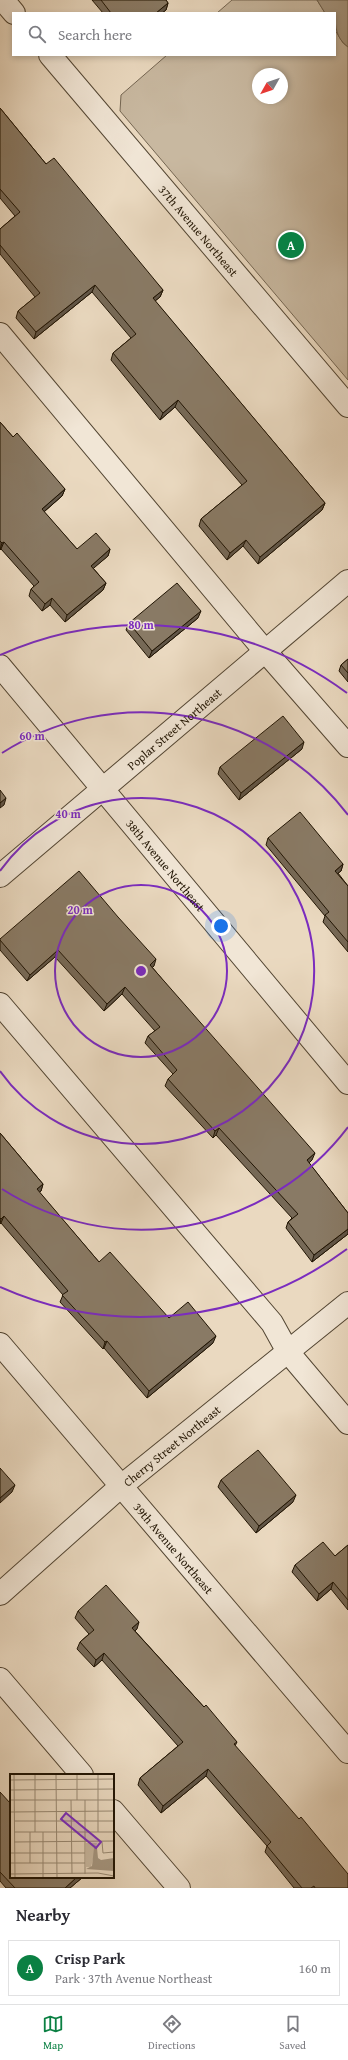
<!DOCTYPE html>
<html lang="en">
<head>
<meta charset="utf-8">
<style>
  :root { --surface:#fff; --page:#f7f7f7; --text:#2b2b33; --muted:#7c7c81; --line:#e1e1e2; --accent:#0b8043 }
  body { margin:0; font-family:"Gentium Book Plus",serif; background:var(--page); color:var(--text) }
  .compass { position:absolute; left:252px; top:68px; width:36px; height:36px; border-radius:50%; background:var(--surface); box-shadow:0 2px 6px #0003; rotate:230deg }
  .you { position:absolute; left:221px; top:926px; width:14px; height:14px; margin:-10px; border:3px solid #fff; border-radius:50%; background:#1a73e8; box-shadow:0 0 0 6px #1a73e833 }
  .badge { display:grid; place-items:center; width:26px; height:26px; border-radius:50%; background:var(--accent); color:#fff; font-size:13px; font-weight:700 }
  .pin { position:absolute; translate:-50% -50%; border:2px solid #fff; box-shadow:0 1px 4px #0006 }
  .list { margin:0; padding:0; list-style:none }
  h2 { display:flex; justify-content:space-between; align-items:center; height:52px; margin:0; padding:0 16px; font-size:17px }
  h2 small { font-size:13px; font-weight:400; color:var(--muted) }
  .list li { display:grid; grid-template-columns:26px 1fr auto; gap:12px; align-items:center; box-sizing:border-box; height:56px; margin:0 8px 8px; padding:0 8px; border:1px solid var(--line); border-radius:0px }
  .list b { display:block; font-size:15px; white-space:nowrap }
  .list p { margin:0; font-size:13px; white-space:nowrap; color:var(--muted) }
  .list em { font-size:13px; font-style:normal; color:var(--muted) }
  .icon { flex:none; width:22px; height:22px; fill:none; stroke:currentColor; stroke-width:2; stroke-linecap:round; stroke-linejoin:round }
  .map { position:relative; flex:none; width:348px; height:1888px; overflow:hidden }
  .search { position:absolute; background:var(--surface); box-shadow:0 2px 6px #0003; left:12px; right:12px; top:12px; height:44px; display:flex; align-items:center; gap:10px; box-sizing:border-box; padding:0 14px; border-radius:0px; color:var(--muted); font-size:15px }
  .sheet { height:116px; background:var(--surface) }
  nav { display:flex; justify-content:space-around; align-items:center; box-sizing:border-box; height:56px; border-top:1px solid var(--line); background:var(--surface); font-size:11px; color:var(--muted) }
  nav a { display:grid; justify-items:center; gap:2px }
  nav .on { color:var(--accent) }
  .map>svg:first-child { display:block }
</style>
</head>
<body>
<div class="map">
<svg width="348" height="1888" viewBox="0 0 348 1888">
  <rect width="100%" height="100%" fill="#ead9c0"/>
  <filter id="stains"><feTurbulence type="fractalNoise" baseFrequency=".005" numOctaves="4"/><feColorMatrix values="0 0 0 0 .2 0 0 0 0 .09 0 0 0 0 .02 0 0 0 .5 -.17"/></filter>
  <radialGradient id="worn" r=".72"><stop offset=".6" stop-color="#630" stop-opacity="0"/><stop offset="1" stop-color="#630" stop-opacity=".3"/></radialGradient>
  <!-- green -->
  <g fill="#c8b8a0" stroke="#746652" fill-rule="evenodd">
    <path d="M232,0H317L325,13H217Z"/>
    <path d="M335,30L343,43L348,47V380L120,111L121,95L167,55H335ZM258,74H282V98H258Z"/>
  </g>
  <!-- water -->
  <path fill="#a59680" stroke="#70624e" d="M317,0H348V47C336,38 335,27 335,13H325Z"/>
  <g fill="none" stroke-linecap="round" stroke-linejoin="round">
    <!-- minor casing -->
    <g stroke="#524532" stroke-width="24">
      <g id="minor">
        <path d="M3,0L14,13"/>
        <path id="s1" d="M50,55L348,406"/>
        <path d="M0,334L265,651L348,746"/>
        <path id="s2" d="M0,666L348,1083"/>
        <path id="s3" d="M0,876L348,581"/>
        <path d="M0,1004L272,1323L288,1352L348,1423"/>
        <path id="s4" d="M0,1344L348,1752"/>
        <path id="s5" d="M0,1594L120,1487L348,1303"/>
        <path d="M0,1679L82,1775"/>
        <path d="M113,1811L179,1888"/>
      </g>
    </g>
    <!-- minor -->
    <use href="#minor" stroke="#f1e6d6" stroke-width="22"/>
  </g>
  <!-- wall -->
  <g fill="#766957" stroke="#201403">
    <path d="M92,0H166L168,3L166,10L162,13H103Z"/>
    <path d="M0,108L46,164L163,290L160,297L155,301L325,503L322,510L258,564L243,546L227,560L199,526L201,519L242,485L175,407L160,420L111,360L113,353L131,338L92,292L34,339L16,318L18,311L35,297L0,254V229L15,216L0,198Z"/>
    <path d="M0,422L13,437L65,489L62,496L44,512L77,549H110L108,556L93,568L106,583L103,590L65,622L50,605L42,611L29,596L31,589L34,586L1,549L0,550Z"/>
    <path d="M198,618L149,658L126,630L129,623Z"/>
    <path d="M348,659V682L339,671L341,665Z"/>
    <path d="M302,749L239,800L218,774L220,767Z"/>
    <path d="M268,838L343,864L341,871L338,873L348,886V952L323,922L325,916L266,845Z"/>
    <path d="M0,939L154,966L152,967L312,1160L309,1163L348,1213V1234L312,1262L286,1228L288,1222L292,1218L216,1135L213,1138L165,1086L168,1079L173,1074L145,1043L148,1036L155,1031L122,994L104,1011L55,957L27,981L0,950Z"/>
    <path d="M0,1133L43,1184L41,1191L39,1192L99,1262L169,1318L213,1343L147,1398L104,1348L103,1349L60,1302L63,1295L1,1223L0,1224Z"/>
    <path d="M221,1480L293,1502L256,1533L218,1487Z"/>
    <path d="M348,1545V1610L331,1589L317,1601L292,1572L295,1565L335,1556Z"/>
    <path d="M78,1611L137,1629L135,1631L204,1707L237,1742L235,1746L348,1888H294L265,1852L267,1846L206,1776L161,1813L138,1785L140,1778L178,1746L102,1660L94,1667L77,1649L80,1642L89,1634L75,1618Z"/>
    <path d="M0,1792L11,1877H83L70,1888H6L0,1881Z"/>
  </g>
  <!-- shaded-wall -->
  <g fill="#605547" stroke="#201403">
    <path d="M168,3L166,10L162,13H156Z"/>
    <path d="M95,285L92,292L34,339L36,332Z"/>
    <path d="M163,290L160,297L150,305L153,298Z"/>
    <path d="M178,400L175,407L160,420L163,413Z"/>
    <path d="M65,489L62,496L39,516L42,509Z"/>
    <path d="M325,503L322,510L258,564L260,557Z"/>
    <path d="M246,540L243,546L227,560L230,553Z"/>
    <path d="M4,542L1,549L0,550L2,543Z"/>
    <path d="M110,549L108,556L88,573L91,566Z"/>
    <path d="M106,583L103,590L65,622L67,615Z"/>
    <path d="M52,598L50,605L42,611L45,604Z"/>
    <path d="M201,611L198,618L149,658L152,651Z"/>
    <path d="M304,742L302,749L239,800L241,793Z"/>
    <path d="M6,798L4,805L0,808V803Z"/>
    <path d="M343,864L341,871L333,877L335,871Z"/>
    <path d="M58,950L55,957L27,981L30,975Z"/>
    <path d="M156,959L154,966L147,972L150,965Z"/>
    <path d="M125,987L122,994L104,1011L107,1004Z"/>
    <path d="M219,1128L216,1135L213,1138L215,1131Z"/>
    <path d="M315,1153L312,1160L305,1167L307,1160Z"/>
    <path d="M43,1184L41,1191L35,1196L37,1189Z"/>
    <path d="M4,1216L1,1223L0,1224L1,1219Z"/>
    <path d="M348,1229V1234L312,1262L314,1255Z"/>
    <path d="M216,1336L213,1343L147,1398L149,1391Z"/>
    <path d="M107,1341L104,1348L103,1349L105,1342Z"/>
    <path d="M15,1485L12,1492L0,1503V1498Z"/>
    <path d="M296,1495L293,1502L256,1533L259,1526Z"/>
    <path d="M333,1582L331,1589L317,1601L319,1594Z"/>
    <path d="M139,1622L137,1629L130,1635L132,1628Z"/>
    <path d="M104,1653L102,1660L94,1667L96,1660Z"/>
    <path d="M208,1769L206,1776L161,1813L163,1806Z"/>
    <path d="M77,1877H83L70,1888H65Z"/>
  </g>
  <!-- building -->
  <g fill="#897a65" stroke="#201403">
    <path d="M101,0H166L168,3L156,13H111Z"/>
    <path d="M0,108L46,164L54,158L163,290L153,298L325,503L260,557L246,540L230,553L201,519L247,481L178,400L163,413L113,353L136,334L95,285L36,332L18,311L40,293L0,245V229L20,212L0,189Z"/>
    <path d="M0,422L13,437L17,433L65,489L42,509L77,549L96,533L110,549L91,566L106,583L67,615L52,598L45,604L31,589L39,582L4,542L2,543L0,541Z"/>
    <path d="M177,583L201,611L152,651L129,623Z"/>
    <path d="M348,659V673L341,665Z"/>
    <path d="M283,716L304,742L241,793L220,767Z"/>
    <path d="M0,790L6,798L0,803Z"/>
    <path d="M300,812L343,864L335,871L348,886V942L325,915L329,912L268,838Z"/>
    <path d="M79,871L118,917L156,959L150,965L315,1153L307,1160L348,1213V1229L314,1255L288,1222L298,1214L219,1128L215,1131L168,1079L177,1070L148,1036L160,1027L125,987L107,1004L58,950L30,975L0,940V939Z"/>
    <path d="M0,1133L43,1184L37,1189L99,1262L110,1252L169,1318L188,1302L216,1336L149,1391L107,1341L105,1342L62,1295L68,1291L4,1216L1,1219L0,1218Z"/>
    <path d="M258,1450L296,1495L259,1526L221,1480Z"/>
    <path d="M0,1468L15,1485L0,1498Z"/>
    <path d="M323,1542L335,1556L348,1545V1600L333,1582L319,1594L295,1565Z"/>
    <path d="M106,1585L139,1622L132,1628L204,1707L206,1705L237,1742L234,1744L299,1819L301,1817L348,1874V1888H315L314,1886L311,1888H302L267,1846L271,1842L208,1769L163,1806L140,1778L183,1742L104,1653L96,1660L80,1642L94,1630L78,1611Z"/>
    <path d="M0,1792L11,1804V1877H77L65,1888H15L0,1872Z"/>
  </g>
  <!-- distance rings -->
  <g fill="none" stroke="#7b2cbf" stroke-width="2">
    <circle cx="141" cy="971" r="86"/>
    <path d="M0 871A173 173 0 1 1 0 1071"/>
    <path d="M348 1127A259 259 0 0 1 2 1189M2 753A259 259 0 0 1 348 815"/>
    <path d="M347 1249A346 346 0 0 1 0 1287M0 655A346 346 0 0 1 347 693"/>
  </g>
  <g text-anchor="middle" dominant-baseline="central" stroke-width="3" stroke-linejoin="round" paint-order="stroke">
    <!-- street labels -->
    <g font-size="12" fill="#201403" stroke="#f1e6d6">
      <text stroke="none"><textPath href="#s1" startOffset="230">37th Avenue Northeast</textPath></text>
      <text stroke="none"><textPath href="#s3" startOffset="228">Poplar Street Northeast</textPath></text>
      <text stroke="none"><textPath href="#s2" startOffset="259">38th Avenue Northeast</textPath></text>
      <text stroke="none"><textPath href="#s5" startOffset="227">Cherry Street Northeast</textPath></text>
      <text stroke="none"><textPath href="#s4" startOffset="268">39th Avenue Northeast</textPath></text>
    </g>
  </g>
  <!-- overview -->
  <g transform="translate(10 1774)">
    <rect width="104" height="104" fill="#ead9c0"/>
    <path d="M76,69H87L81,93H76Z" fill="#c8b8a0"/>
    <path d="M84,74H87L88,84L91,86L104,84V97L76,95L82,92Z" fill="#a59680"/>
    <path fill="none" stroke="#998a74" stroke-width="1" d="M4,0L5,104M25,0V58M46,0L47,104M88,0V58M0,6L104,5M0,16L104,15M0,26H104M61,26L62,100M67,26V0M75,26V100M0,38L104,37M4,47H104M4,58H104M33,58V104M4,68L104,67M92,68L93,79L104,78M0,79H75M0,89H75M20,89V58M0,100L88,99L104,102"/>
    <path fill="#7b2cbf" fill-opacity="0.15" stroke="#7b2cbf" stroke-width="2" d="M56,39L91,68L86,74L51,45Z"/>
    <rect width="104" height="104" fill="none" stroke="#201403" stroke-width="2"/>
  </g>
  <circle cx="141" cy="971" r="6" fill="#7b2cbf" stroke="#f1e6d6" stroke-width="2"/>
  <g font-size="12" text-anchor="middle" font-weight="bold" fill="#7b2cbf" stroke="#f1e6d6" stroke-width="3" stroke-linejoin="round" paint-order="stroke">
    <text x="141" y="629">80 m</text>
    <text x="32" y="740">60 m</text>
    <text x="68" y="818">40 m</text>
    <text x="80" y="914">20 m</text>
  </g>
  <rect width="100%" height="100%" filter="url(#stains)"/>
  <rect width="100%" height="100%" fill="url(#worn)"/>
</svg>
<svg class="compass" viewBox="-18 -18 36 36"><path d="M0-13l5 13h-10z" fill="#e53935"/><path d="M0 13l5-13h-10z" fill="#7c7c81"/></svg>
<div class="you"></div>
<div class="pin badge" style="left:291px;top:245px">A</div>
<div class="search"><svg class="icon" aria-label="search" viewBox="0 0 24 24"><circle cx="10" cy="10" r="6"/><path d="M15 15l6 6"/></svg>Search here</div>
</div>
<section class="sheet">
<h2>Nearby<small></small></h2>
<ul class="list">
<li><span class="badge">A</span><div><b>Crisp Park</b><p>Park · 37th Avenue Northeast</p></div><em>160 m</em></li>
</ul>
</section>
<nav>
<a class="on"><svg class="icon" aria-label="map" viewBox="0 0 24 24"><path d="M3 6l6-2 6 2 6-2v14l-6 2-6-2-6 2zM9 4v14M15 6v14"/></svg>Map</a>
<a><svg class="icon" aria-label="directions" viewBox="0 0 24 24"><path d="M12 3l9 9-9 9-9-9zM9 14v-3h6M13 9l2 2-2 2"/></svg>Directions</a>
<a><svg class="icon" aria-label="saved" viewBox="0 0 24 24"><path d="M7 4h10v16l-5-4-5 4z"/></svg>Saved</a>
</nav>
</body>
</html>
